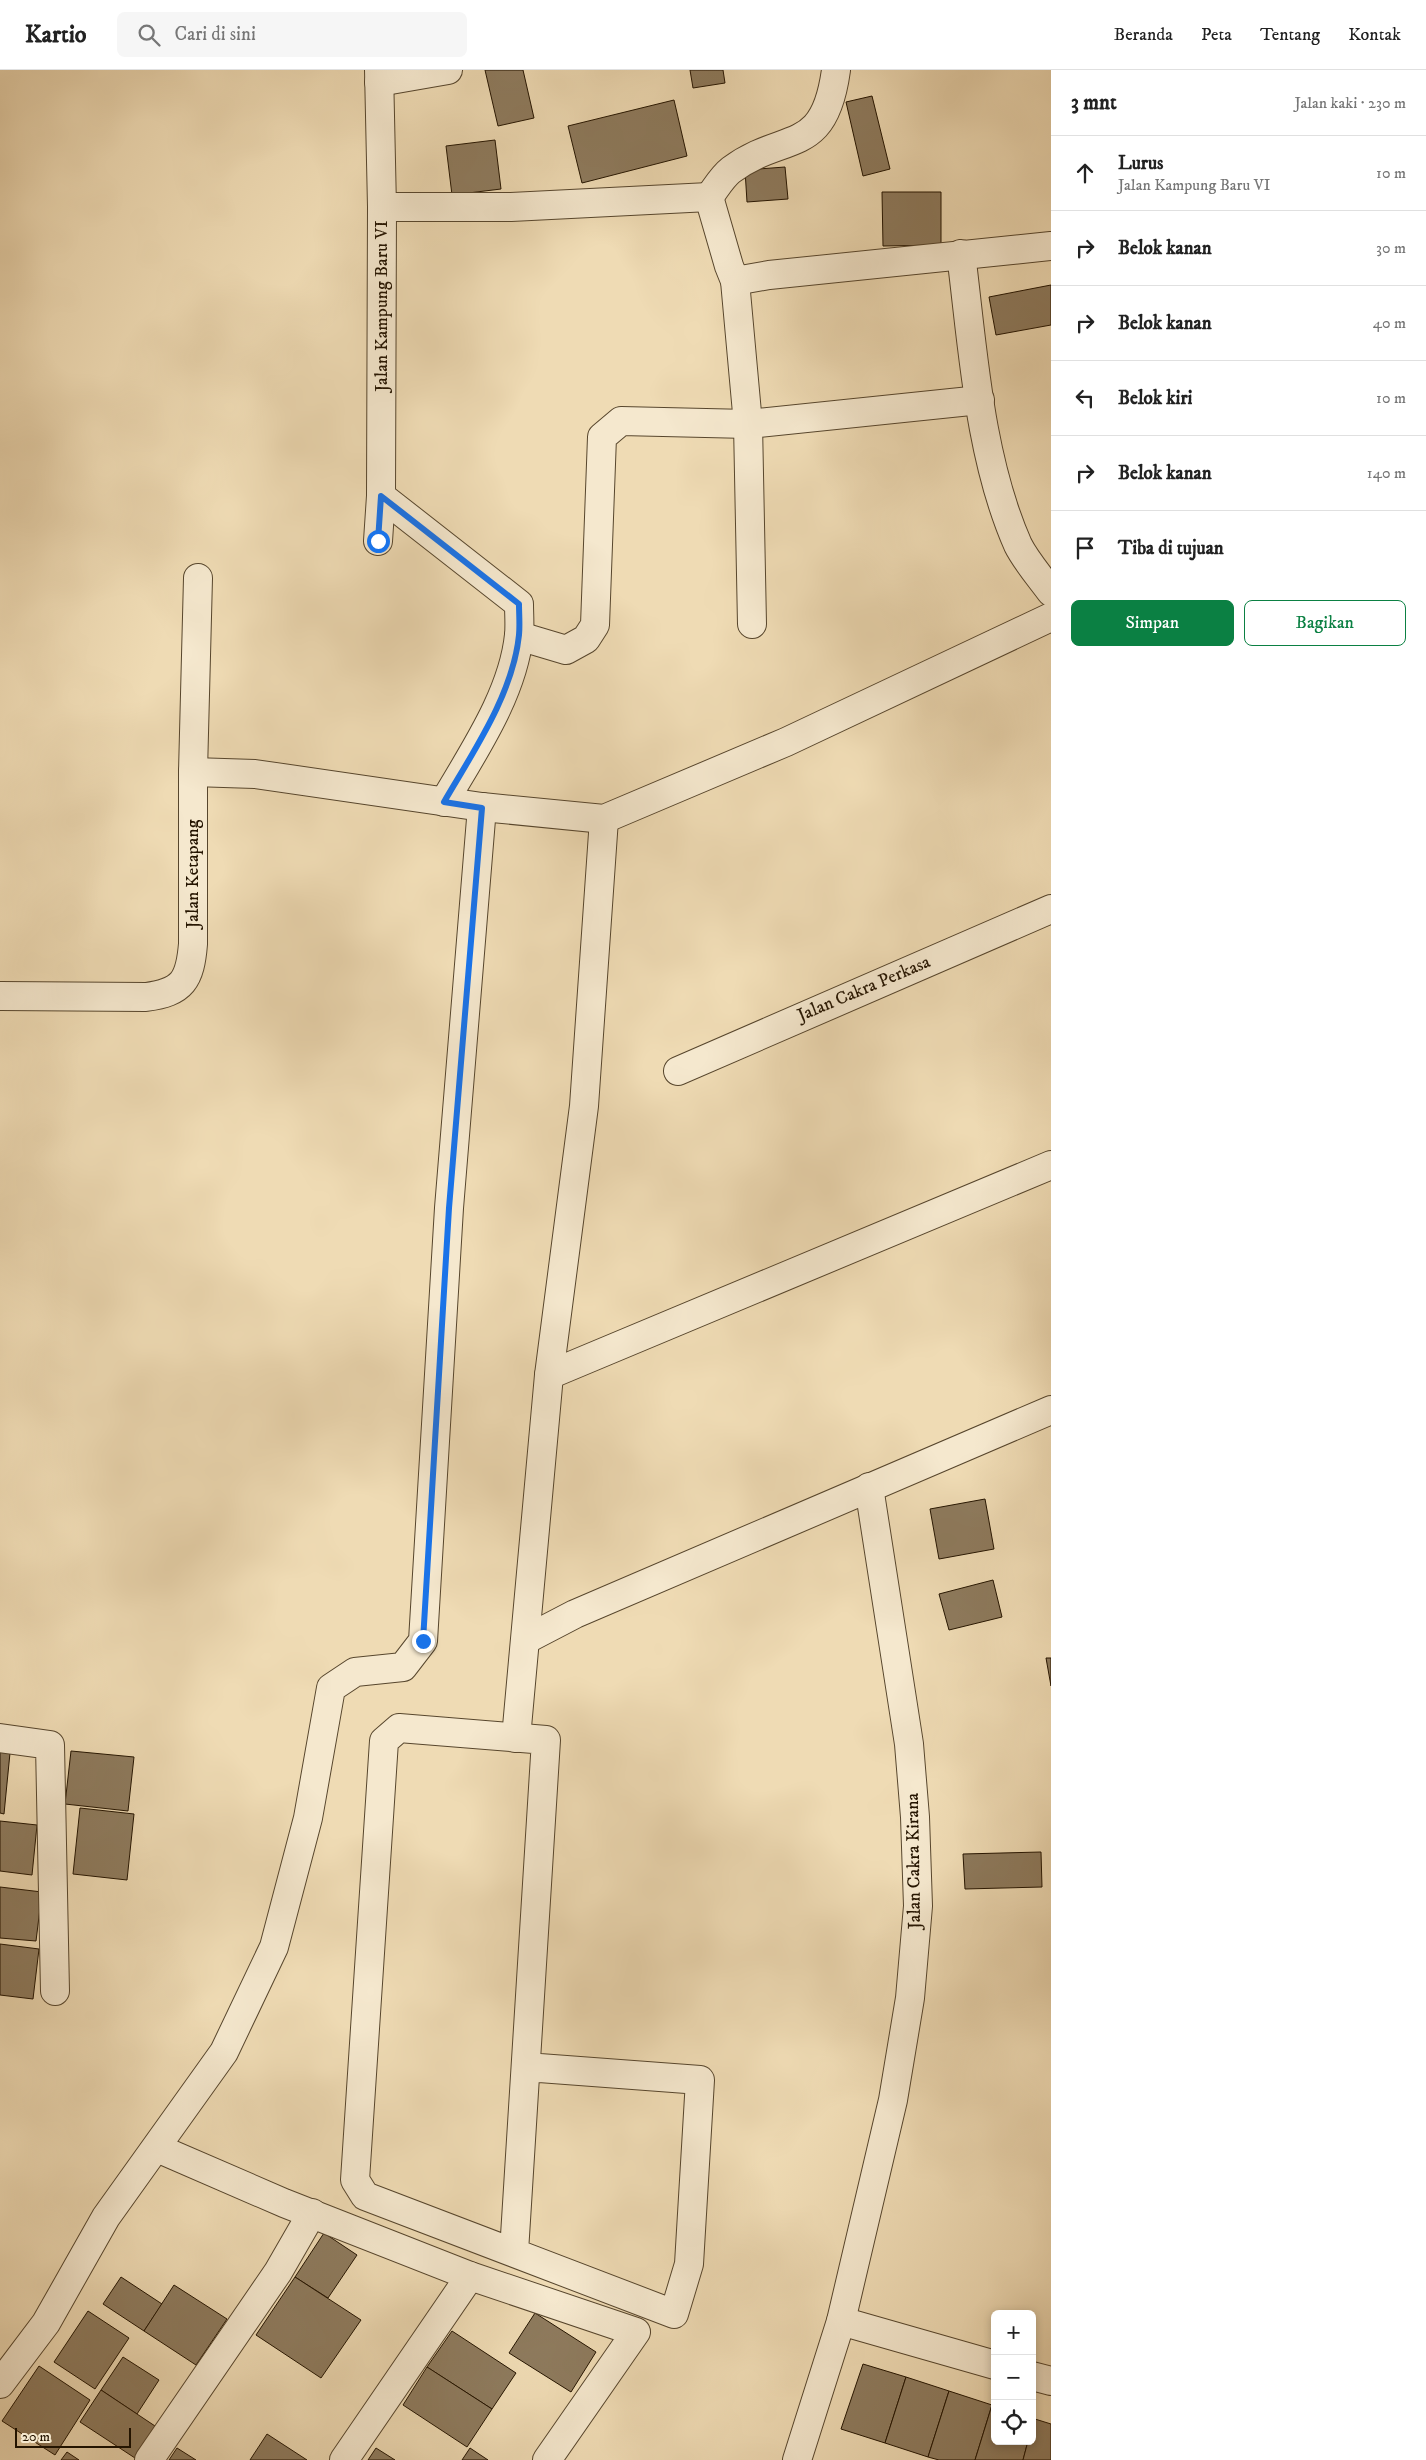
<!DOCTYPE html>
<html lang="id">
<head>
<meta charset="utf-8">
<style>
  :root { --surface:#fff; --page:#f6f6f6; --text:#222; --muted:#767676; --line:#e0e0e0; --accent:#0b8043 }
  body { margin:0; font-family:"IM FELL DW Pica",serif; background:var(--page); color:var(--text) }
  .controls { position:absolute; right:15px; bottom:15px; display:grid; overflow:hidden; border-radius:8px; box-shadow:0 2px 8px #0003 }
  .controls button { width:45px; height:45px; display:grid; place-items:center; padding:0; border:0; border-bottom:1px solid var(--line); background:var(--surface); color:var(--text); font:25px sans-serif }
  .scale { position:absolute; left:15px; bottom:12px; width:116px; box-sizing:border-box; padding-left:5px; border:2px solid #241400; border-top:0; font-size:14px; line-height:18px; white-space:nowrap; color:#241400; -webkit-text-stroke:4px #f5e8ce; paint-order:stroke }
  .stop { position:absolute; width:15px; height:15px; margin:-11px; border:4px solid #1a73e8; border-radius:50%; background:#fff }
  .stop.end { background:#1a73e8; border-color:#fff; box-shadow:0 1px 5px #0008 }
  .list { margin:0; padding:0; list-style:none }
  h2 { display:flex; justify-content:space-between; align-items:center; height:65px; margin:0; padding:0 20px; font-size:21px }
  h2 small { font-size:16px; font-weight:400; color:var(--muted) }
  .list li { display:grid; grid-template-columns:32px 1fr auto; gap:15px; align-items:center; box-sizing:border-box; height:75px; padding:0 20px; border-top:1px solid var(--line) }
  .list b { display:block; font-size:19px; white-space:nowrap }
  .list p { margin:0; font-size:16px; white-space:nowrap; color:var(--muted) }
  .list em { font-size:16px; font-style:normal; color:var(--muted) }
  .actions { display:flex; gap:10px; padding:15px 20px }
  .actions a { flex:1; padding:11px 0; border:1px solid var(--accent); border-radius:8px; text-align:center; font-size:18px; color:var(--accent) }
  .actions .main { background:var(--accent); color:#fff }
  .icon { flex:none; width:28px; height:28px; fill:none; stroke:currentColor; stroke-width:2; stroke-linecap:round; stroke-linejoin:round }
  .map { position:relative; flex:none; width:1051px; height:2390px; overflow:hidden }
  header { display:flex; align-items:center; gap:30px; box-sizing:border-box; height:70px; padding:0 25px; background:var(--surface); border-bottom:1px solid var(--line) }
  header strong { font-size:24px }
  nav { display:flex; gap:28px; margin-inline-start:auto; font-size:18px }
  .search { width:350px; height:45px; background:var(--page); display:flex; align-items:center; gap:12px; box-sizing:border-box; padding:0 18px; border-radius:8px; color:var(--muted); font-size:19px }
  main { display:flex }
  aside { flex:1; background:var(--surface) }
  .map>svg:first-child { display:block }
</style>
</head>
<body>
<header>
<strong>Kartio</strong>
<div class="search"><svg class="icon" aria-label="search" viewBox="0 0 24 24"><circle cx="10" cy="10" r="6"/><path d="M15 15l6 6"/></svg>Cari di sini</div>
<nav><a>Beranda</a><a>Peta</a><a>Tentang</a><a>Kontak</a></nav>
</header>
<main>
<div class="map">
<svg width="1051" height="2390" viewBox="0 0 1051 2390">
  <rect width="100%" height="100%" fill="#efdbb4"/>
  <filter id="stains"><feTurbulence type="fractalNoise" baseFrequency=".004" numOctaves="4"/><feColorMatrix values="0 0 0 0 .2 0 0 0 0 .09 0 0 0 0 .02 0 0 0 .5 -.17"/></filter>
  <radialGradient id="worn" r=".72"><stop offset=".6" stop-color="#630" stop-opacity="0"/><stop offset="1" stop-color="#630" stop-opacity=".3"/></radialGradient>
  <!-- building -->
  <g fill="#8e7b5e" stroke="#241400">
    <path d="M485,0H523L534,48L498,56Z"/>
    <path d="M690,0H723L725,13L693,18Z"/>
    <path d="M872,26L890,99L863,106L846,32Z"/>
    <path d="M674,30L687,86L582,113L568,56Z"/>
    <path d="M495,70L501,119L452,125L446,76Z"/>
    <path d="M785,97L788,129L747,132L745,100Z"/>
    <path d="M882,122H941V175L883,176Z"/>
    <path d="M1051,215V255L996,265L989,227Z"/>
    <path d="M985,1429L994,1479L939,1489L930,1439Z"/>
    <path d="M993,1510L1002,1547L949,1560L939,1524Z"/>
    <path d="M1046,1588H1051V1616Z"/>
    <path d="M71,1681L134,1687L128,1741L65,1734Z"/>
    <path d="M0,1682L10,1683L4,1744L0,1743Z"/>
    <path d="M80,1738L134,1744L127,1810L73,1804Z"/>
    <path d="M0,1751L37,1755L32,1805L0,1801Z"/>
    <path d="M1041,1782L1042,1817L965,1819L963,1784Z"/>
    <path d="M0,1817L42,1822L36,1871L0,1868Z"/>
    <path d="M0,1874L39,1879L33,1929L0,1925Z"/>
    <path d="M324,2163L357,2185L328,2228L295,2207Z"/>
    <path d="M121,2207L162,2234L144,2261L103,2234Z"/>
    <path d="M295,2207L361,2250L321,2308L256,2265Z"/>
    <path d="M174,2215L227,2249L196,2295L144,2261Z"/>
    <path d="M88,2241L129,2268L95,2319L54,2292Z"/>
    <path d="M535,2243L596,2282L571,2322L509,2283Z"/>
    <path d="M452,2261L516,2303L492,2339L427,2297Z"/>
    <path d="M123,2287L159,2310L137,2344L101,2320Z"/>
    <path d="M863,2294L906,2307L885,2373L841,2359Z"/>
    <path d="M39,2296L90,2330L55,2385L2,2351Z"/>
    <path d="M427,2297L492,2339L467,2377L403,2335Z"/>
    <path d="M906,2307L949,2321L928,2387L885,2373Z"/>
    <path d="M101,2320L158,2358L138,2390L80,2352Z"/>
    <path d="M949,2321L992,2335L975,2390H939L928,2387Z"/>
    <path d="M992,2335L995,2336V2371H1028L1023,2390H975Z"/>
    <path d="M1035,2349L1051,2354V2390H1023L1028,2371H1032Z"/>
    <path d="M267,2364L307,2390H250Z"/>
    <path d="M177,2378L196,2390H169Z"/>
    <path d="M376,2378L395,2390H368Z"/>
    <path d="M470,2378L488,2390H462Z"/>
    <path d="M67,2382L79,2390H61Z"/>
  </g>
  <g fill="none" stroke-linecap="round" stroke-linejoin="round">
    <!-- minor casing -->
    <g stroke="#57462d" stroke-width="30">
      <g id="minor">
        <path d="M379,12L448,0"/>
        <path d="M709,127L729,196L735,211L748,354L752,554"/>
        <path d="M709,127C716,118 722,107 731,100C785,60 824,88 836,0"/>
        <path d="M382,137H511L709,127"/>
        <path d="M961,184C973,279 979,387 1018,475C1026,491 1040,507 1051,522"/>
        <path d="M735,211L769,205L1051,176"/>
        <path d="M381,426L519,534C519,544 520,555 519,565C513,624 473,682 444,732"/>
        <path d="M378,471L381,426L382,137L379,0"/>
        <path d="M519,566L566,580L586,569L595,555L602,367L621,351L748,354L980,330"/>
        <path d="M193,702L255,704L482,737L604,749L786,672L1051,547"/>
        <path d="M0,926L146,927C183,922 190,910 193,874V702L198,508"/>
        <path d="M678,1001L1051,839"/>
        <path d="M549,1305L1051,1095"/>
        <path d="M527,1569L575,1544L1051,1340"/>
        <path d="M0,1668L50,1675L55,1921"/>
        <path d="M516,1668L549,1305L584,1036L604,749"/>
        <path d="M157,2078L284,2133L470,2206L636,2262L547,2390"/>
        <path d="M514,2182L546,1670L399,1658L384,1671L355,2110L365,2126L674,2244L689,2194L700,2010L526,1997"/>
        <path d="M841,2251L995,2295"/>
        <path d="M1032,2306L1051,2311"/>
        <path d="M0,2314L46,2253L106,2147L224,1982L274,1877L308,1748L331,1618L355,1602L403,1597L423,1571L449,1138L482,737"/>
        <path d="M149,2390L278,2202L312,2143"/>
        <path d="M344,2390L470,2206"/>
        <path d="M797,2390L841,2251L893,2030L910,1928L918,1836L915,1747L909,1674L869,1417"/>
      </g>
    </g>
    <!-- minor -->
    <use href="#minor" stroke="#f5e8ce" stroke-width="28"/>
  </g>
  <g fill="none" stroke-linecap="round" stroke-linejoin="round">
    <!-- route -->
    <path stroke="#1a73e8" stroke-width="6" d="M378,471L381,426L519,534C519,544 520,555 519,565C513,624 473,682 444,732L482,738L449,1138L423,1571"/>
  </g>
  <g text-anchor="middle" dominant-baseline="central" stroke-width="4" stroke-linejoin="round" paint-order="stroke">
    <!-- street labels -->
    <g font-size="18" fill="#241400" stroke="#f5e8ce">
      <text transform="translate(382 236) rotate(-90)">Jalan Kampung Baru VI</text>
      <text transform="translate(193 804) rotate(-90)">Jalan Ketapang</text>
      <text transform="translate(864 919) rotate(-23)">Jalan Cakra Perkasa</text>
      <text transform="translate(914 1791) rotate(-91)">Jalan Cakra Kirana</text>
    </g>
  </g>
  <rect width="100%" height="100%" filter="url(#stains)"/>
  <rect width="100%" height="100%" fill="url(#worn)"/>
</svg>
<div class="controls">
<button>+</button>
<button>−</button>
<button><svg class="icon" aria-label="locate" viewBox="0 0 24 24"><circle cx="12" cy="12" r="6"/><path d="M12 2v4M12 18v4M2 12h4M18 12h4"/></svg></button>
</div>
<div class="scale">20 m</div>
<div class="stop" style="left:378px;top:471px"></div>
<div class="stop end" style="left:423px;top:1571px"></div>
</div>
<aside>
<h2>3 mnt<small>Jalan kaki · 230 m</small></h2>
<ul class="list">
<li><svg class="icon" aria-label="ahead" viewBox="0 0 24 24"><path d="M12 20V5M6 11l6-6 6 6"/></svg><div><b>Lurus</b><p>Jalan Kampung Baru VI</p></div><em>10 m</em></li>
<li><svg class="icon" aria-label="right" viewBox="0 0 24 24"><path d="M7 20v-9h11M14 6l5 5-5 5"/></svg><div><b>Belok kanan</b></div><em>30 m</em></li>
<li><svg class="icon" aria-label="right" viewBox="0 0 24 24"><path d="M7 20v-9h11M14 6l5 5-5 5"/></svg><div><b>Belok kanan</b></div><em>40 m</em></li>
<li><svg class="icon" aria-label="left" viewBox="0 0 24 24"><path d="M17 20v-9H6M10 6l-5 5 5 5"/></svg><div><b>Belok kiri</b></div><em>10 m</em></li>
<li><svg class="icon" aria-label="right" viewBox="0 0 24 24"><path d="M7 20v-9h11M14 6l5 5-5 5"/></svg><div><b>Belok kanan</b></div><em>140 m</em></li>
<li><svg class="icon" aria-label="arrive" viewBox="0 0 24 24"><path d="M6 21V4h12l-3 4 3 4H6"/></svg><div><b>Tiba di tujuan</b></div></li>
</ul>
<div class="actions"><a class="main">Simpan</a><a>Bagikan</a></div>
</aside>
</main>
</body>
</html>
